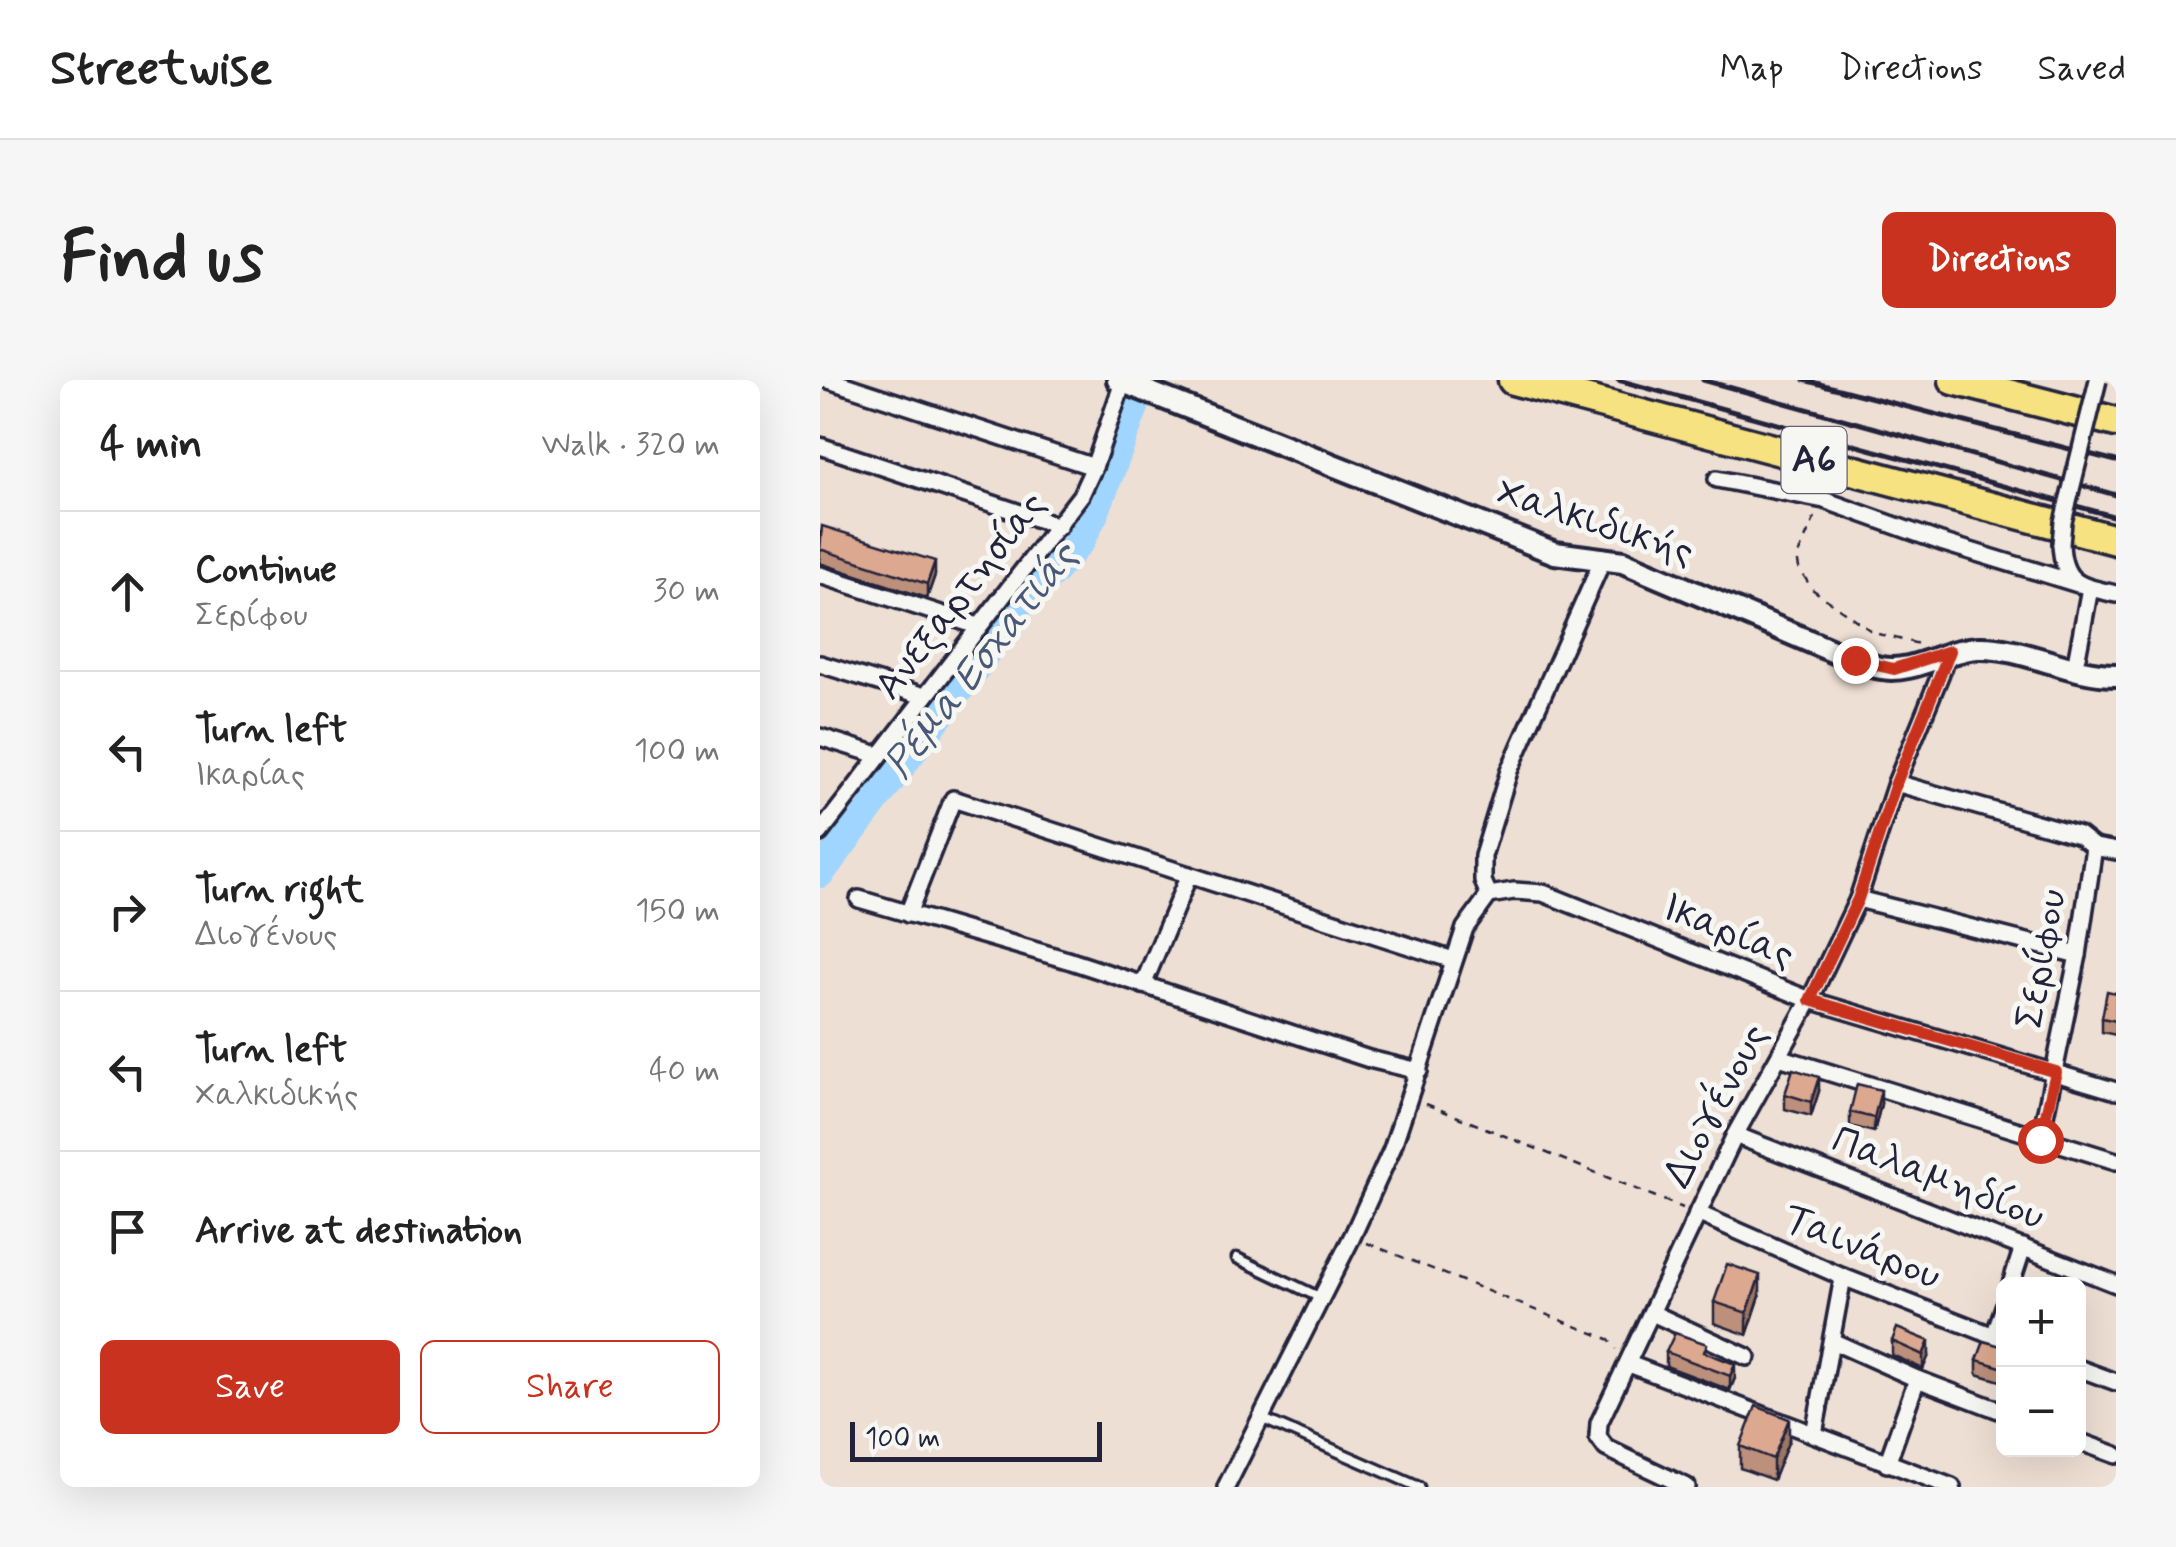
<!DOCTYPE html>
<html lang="en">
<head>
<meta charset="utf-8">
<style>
  :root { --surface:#fff; --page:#f6f6f6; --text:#222; --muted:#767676; --line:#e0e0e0; --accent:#c8321e }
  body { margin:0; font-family:Mynerve,sans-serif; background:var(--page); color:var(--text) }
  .controls { position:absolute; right:30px; bottom:30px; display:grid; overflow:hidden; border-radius:15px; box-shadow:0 10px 40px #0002 }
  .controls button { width:90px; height:90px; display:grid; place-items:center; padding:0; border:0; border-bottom:2px solid var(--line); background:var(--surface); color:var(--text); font:50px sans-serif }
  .scale { position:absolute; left:30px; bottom:25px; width:252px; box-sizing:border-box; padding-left:10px; border:5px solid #22223b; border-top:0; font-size:28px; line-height:35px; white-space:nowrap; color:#22223b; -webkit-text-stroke:8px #f6f6f2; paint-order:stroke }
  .stop { position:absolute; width:30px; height:30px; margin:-22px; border:8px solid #c8321e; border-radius:50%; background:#fff }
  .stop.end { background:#c8321e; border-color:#fff; box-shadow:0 2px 10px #0008 }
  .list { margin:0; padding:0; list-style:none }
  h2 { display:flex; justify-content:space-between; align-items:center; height:130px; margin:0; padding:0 40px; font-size:42px }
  h2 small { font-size:32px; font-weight:400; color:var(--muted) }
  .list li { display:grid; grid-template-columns:65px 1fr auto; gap:30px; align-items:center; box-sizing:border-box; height:160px; padding:0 40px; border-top:2px solid var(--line) }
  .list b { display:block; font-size:38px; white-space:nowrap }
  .list p { margin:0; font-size:32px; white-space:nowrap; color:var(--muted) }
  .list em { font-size:32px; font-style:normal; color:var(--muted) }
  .actions { display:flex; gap:20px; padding:30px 40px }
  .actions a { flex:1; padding:22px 0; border:2px solid var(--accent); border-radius:15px; text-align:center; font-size:35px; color:var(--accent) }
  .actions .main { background:var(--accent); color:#fff }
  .icon { flex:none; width:55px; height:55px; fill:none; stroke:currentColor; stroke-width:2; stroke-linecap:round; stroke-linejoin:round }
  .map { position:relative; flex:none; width:1296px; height:1107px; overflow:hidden; border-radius:15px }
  header { display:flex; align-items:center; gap:60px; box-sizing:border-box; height:140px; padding:0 50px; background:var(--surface); border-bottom:2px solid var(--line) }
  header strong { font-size:48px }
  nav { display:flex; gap:55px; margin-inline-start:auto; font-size:35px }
  .intro { display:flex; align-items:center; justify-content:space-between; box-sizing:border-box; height:240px; padding:0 60px }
  h1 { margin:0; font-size:70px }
  .button { padding:25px 45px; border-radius:15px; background:var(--accent); color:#fff; font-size:35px; font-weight:700 }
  main { display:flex; gap:60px; padding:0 60px }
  aside { flex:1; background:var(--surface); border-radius:15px; box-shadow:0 10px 40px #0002 }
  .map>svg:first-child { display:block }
</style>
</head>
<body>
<header>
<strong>Streetwise</strong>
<nav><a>Map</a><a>Directions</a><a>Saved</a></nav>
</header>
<div class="intro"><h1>Find us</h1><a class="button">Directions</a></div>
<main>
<aside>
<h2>4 min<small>Walk · 320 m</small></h2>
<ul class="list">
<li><svg class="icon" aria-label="ahead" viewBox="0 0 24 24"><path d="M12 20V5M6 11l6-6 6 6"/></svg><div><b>Continue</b><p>Σερίφου</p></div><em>30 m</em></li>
<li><svg class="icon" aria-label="left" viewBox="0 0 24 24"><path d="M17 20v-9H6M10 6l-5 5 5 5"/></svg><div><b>Turn left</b><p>Ικαρίας</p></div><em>100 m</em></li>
<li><svg class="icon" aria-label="right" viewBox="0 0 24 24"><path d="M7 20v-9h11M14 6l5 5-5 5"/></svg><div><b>Turn right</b><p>Διογένους</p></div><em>150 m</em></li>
<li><svg class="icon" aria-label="left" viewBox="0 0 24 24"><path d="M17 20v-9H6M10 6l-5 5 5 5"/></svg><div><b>Turn left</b><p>Χαλκιδικής</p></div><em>40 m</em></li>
<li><svg class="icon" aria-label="arrive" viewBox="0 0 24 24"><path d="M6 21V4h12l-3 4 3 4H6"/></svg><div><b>Arrive at destination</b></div></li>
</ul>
<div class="actions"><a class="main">Save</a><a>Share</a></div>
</aside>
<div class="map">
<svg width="1296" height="1107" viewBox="0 0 1296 1107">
  <rect width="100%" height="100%" fill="#eedfd4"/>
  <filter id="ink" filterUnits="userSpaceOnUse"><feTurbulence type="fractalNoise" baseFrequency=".01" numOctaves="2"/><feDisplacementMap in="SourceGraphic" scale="20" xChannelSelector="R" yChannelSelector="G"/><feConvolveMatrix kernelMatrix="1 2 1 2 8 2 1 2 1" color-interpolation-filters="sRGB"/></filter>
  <g filter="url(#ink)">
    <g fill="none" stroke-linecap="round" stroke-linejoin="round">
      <!-- river -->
      <path stroke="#9fd5fe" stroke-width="30" d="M0,493L157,285L197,225L233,192L260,161L275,131L324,0"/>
      <!-- service casing -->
      <g stroke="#22223b" stroke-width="15">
        <g id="service">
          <path d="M417,878L501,918"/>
          <path d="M441,1038L599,1107"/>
        </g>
      </g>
      <!-- minor casing -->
      <g stroke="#22223b" stroke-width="22">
        <g id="minor">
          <path d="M9,0L274,87"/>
          <path d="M0,66L239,146"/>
          <path d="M897,99L1004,120L1121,162L1258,204"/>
          <path d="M1241,164C1243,205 1261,206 1296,214"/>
          <path d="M0,195L158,246"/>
          <path d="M1257,277L1270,208"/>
          <path d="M0,284L104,316"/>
          <path d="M0,357L58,375"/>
          <path d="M1076,403L1259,455L1274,467L1296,471"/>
          <path d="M0,453L261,115L274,87L303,2"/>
          <path d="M669,515L694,511L723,513L990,620L1296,711"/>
          <path d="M39,519L251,581L549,679L599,691"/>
          <path d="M1038,519L1258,575"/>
          <path d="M88,534L133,419L633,580"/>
          <path d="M323,605L369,495"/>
          <path d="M959,677L1296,781"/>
          <path d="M915,755L1296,904"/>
          <path d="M1220,760L1258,575L1274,467"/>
          <path d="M877,833L1023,897L1184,960"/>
          <path d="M1191,904L1203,867"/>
          <path d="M832,933L927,977"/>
          <path d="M1174,956L1184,927"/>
          <path d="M1012,961L1097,999L1184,1032"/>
          <path d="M809,984L1132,1107"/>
          <path d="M1258,988L1296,1002"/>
          <path d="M994,1054L1023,897"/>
          <path d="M1258,1061L1296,1075"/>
          <path d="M1067,1084L1097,999"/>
          <path d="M406,1107L532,857L572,769L645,548L669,515L663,501V476L689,391L784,177"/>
          <path d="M867,1107L786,1068L778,1057L779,1043L915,755L990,620L1038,519L1076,403L1130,271"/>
        </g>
      </g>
      <!-- tertiary casing -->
      <g stroke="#22223b" stroke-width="28">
        <path id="tertiary" d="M298,0L735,173L803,182L1024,276C1036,280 1049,286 1061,288C1094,294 1126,269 1159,268C1204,267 1248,295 1296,295"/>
      </g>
      <!-- motorway casing -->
      <g stroke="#22223b" stroke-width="35">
        <g id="motorway">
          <path d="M693,0L1296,160"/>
          <path d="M1134,0L1296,42"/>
        </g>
      </g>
      <!-- path -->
      <g stroke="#22223b" stroke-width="2.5" stroke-dasharray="8 8" stroke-linecap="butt">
        <path d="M995,137L977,177L979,188L992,209L1054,253L1099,264"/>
        <path d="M606,724L863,828"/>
        <path d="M547,863L788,959L796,969"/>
      </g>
      <!-- service -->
      <use href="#service" stroke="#f6f6f2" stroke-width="8"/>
      <!-- minor -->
      <use href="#minor" stroke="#f6f6f2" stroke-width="15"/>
      <!-- tertiary -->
      <use href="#tertiary" stroke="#f6f6f2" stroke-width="20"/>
      <!-- motorway -->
      <use href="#motorway" stroke="#f7e281" stroke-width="28"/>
      <!-- rail -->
      <g stroke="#22223b" stroke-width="5">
        <path d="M798,0L1296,137"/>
        <path d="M883,0L1296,115"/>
        <path d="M984,0L1296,81"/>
      </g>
      <!-- minor-bridge casing -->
      <g stroke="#22223b" stroke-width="22" stroke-linecap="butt">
        <path id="minor-bridge" d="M1241,164L1243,142L1278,0"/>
      </g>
      <!-- minor-bridge -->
      <use href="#minor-bridge" stroke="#f6f6f2" stroke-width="15"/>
    </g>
    <!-- wall -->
    <g fill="#bd907b" stroke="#22223b" stroke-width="2.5">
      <path d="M0,152L115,195L107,218L3,184L0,185Z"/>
      <path d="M1296,613V655L1282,652V638Z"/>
      <path d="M999,711L991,736L965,729V714Z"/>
      <path d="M1061,724L1054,752L1030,746V732Z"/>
      <path d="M940,916L927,955L894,943V922Z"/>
      <path d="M1072,961L1109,975L1103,989L1072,975Z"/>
      <path d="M1184,967V1002L1157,994V980Z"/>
      <path d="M846,972L887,973L915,998L910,1010L846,986Z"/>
      <path d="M969,1060L953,1100L920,1088V1066Z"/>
    </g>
    <!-- shaded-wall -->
    <g fill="#9a7664" stroke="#22223b" stroke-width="2.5">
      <path d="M115,181V195L107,218V204Z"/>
      <path d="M999,697V711L991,736V722Z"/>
      <path d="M1061,710V724L1054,752V738Z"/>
      <path d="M940,895V916L927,955V933Z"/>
      <path d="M1109,961V975L1103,989V975Z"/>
      <path d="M915,984V998L910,1010V996Z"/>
      <path d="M969,1039V1060L953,1100V1079Z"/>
    </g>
    <!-- building -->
    <g fill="#dca88f" stroke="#22223b" stroke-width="2.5">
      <path d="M2,146L115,181L107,204L3,170L0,171Z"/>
      <path d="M1287,611L1296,613V641L1282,638Z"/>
      <path d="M973,689L999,697L991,722L965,714Z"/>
      <path d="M1037,704L1061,710L1054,738L1030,732Z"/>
      <path d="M907,884L940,895L927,933L894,922Z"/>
      <path d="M1077,948L1109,961L1103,975L1072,961Z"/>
      <path d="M855,953L887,964L884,972L915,984L910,996L846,972Z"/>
      <path d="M1164,961L1184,967V988L1157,980Z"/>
      <path d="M936,1026L969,1039L953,1079L920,1066Z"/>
    </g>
  </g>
  <g fill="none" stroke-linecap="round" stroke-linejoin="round" filter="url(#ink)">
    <!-- route -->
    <path stroke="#c8321e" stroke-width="12" d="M1035,280L1074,289L1130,271L1076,403L1038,519L990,620L1236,692L1220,760"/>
  </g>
  <g text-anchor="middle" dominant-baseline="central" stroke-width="10" stroke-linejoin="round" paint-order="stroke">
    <!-- shield labels -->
    <rect fill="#f6f6f2" stroke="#626272" stroke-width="2.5" x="961.5" y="47" width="65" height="66" rx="8"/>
    <g font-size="38" font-weight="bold" fill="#22223b">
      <text x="994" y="80">Α6</text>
    </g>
    <!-- street labels -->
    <g font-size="40" fill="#22223b" stroke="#f6f6f2">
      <text transform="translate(775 143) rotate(18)">Χαλκιδικής</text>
      <text transform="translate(141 216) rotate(-52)">Ανεξαρτησίας</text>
      <text transform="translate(908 552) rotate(22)">Ικαρίας</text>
      <text transform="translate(1222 579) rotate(-80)">Σερίφου</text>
      <text transform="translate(897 726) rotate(-62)">Διογένους</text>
      <text transform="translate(1118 799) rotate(21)">Παλαμηδίου</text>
      <text transform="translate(1042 868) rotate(22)">Ταινάρου</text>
    </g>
    <!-- water labels -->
    <g font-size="42" font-style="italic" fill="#485876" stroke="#f6f6f2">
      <text transform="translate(162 281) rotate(-52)">Ρέμα Εσχατιάς</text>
    </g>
  </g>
</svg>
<div class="controls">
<button>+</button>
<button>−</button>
</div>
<div class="scale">100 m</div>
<div class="stop" style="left:1220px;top:760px"></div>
<div class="stop end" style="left:1035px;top:280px"></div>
</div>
</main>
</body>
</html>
